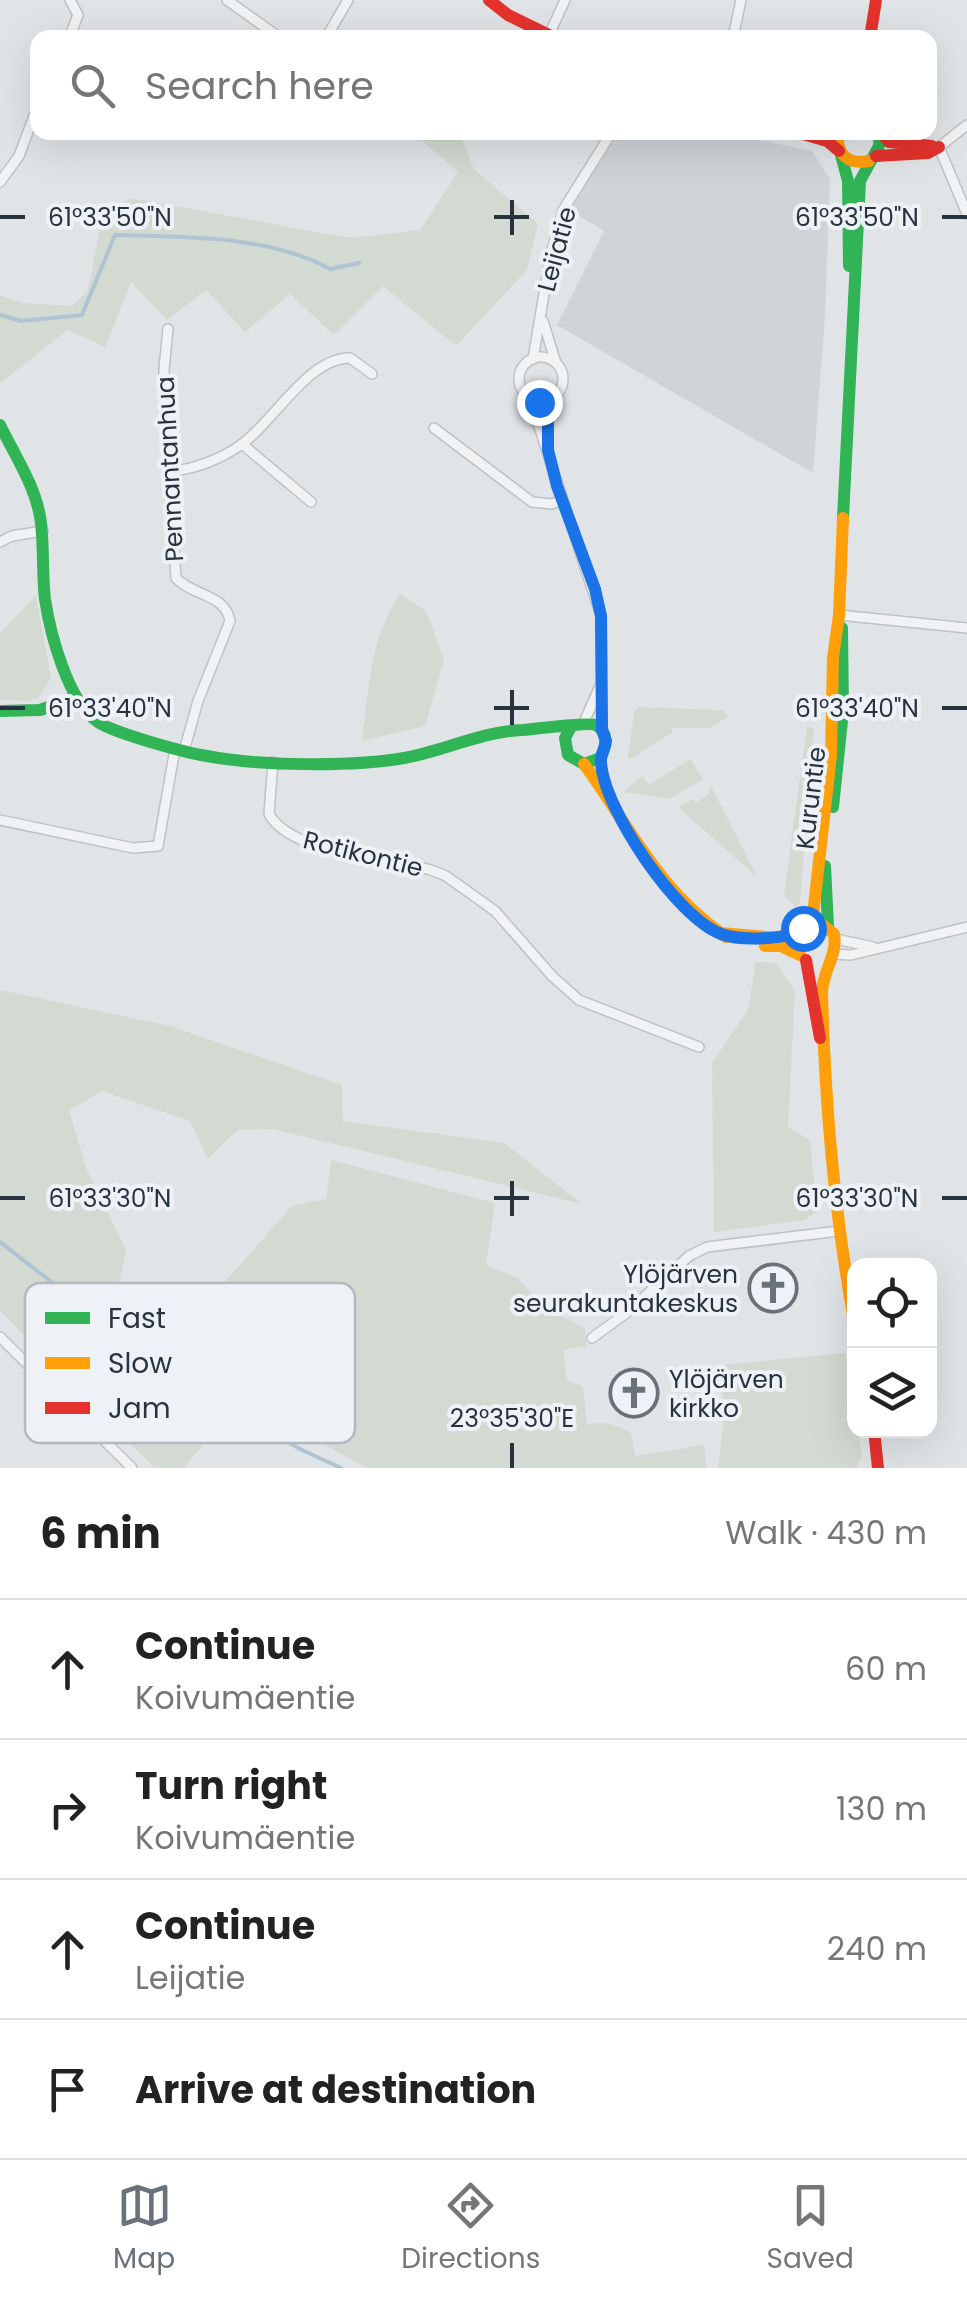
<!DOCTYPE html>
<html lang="en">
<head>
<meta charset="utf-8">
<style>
  :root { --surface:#fff; --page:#f6f6f6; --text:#222; --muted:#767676; --line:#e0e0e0; --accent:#69717a }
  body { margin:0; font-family:Poppins,sans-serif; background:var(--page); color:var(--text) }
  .controls { position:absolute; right:30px; bottom:30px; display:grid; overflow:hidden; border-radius:20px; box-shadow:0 10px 40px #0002 }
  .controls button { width:90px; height:90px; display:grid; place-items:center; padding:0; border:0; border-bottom:2px solid var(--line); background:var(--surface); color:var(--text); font:50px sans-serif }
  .stop { position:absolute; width:30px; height:30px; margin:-22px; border:8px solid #1a73e8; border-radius:50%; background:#fff }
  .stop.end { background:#1a73e8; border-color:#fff; box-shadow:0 2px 10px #0008 }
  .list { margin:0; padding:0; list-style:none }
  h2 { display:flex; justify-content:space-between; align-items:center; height:130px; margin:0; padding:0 40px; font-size:42px }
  h2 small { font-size:32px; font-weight:400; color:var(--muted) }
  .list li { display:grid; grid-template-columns:65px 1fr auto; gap:30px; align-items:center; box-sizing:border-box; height:140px; padding:0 40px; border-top:2px solid var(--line) }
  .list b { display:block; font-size:38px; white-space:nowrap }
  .list p { margin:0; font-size:32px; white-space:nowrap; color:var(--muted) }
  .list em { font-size:32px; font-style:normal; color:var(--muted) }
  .icon { flex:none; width:55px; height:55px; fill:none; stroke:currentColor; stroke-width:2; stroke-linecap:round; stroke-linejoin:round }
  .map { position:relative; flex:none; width:967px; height:1468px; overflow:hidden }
  .search { position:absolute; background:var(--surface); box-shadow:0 10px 40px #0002; left:30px; right:30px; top:30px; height:110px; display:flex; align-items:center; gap:25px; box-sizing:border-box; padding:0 35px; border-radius:20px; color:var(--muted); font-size:38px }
  .sheet { height:690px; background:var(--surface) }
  nav { display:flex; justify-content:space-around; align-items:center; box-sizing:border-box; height:140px; border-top:2px solid var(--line); background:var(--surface); font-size:28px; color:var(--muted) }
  nav a { display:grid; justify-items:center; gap:5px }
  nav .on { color:var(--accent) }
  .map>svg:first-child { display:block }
</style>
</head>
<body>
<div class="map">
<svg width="967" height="1468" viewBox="0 0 967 1468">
  <rect width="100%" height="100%" fill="#e1e4e6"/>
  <!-- built -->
  <path fill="#cfd4d9" d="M619,133H739L750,138L812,151L830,179L825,317L813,473L557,325L604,231L568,209Z"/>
  <!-- green -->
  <g fill="#d2dad1">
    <path d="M413,133H459L474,169L538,224L527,270L456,346L383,286L334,335L290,294L245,332L206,290L167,320L131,282L105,347L68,330L0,383V295L22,303L72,306L88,291L103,213L131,198L350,238L420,230L458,172Z"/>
    <path d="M400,594L427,612L444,660L425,726L362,741C369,689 370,637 400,594Z"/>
    <path d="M36,596L51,678L39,697L28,701L0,700V633Z"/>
    <path d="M639,707L723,710L728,717L710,728H671L673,732L631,759L628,758L634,712Z"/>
    <path d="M807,726L814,729L800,903L795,907L784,895Z"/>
    <path d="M690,759L703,779L669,799L623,792L642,776L649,785Z"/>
    <path d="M710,784L757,877L678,807L692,799L696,803L709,794Z"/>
    <path d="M756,962L776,963L795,991L788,1127L810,1140L817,1211L805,1220L714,1232L712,1063L748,1010Z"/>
    <path d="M0,990L170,1026L342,1085L343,1121L504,1143L582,1204L273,1129L237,1130L208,1159L190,1121L102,1091L69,1110L86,1168L126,1250L112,1317L73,1384L0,1311Z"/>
    <path d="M331,1160L495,1203L486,1265L518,1278L538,1302L585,1329L586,1346L563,1350L567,1380L583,1387L587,1424C605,1422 616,1423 631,1433L635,1456L704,1445L707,1468H367L229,1393L233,1408L184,1468H155L84,1398L149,1307L223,1330V1284L292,1206L326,1199Z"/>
    <path d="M845,1353L854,1402V1430L858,1431L862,1456L856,1468H718L723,1427L722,1365Z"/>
  </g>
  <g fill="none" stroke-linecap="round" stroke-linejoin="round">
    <!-- stream -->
    <g stroke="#afc3d2" stroke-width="4">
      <path d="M0,315L21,321L82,315L115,235C183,237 269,235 330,269L359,263"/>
      <path d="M0,1242L170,1374L300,1449L341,1468"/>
    </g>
    <!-- street casing -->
    <g stroke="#bfc2c4" stroke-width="12">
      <g id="street">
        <path d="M227,0L280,38"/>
        <path d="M549,35L565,0"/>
        <path d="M69,38L78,15L70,0"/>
        <path d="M326,38L348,0"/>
        <path d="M733,38L741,0"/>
        <path d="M967,125L939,147L967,214"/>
        <path d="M150,132L151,134"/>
        <path d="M0,182L19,156L38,105"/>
        <path d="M543,321L556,363"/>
        <path d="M168,329L164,369L165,430L176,578C192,596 226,594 230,621L198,701L184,751"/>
        <circle cx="541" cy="379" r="22"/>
        <path d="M533,359L550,258L563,210L612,132"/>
        <path d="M530,399L601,616L602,730"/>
        <path d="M548,401V442"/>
        <path d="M434,428L532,502L552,504L561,500"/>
        <path d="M242,444L311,502"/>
        <path d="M170,471C194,470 223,458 242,444C275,420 308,358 350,358L372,374"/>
        <path d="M0,542L12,536L43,531"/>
        <path d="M839,615L967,628"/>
        <path d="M584,722L600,686"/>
        <path d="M273,762L269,814C291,854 389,860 431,870L446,876L495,911L553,977L579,1000L699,1047"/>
        <path d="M0,820L133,848L158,846L175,749"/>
        <path d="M836,939L873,947"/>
        <path d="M834,954L851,955L967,927"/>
        <path d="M0,1337L132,1468"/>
        <path d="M592,1338L629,1311L689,1256L707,1247L839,1231"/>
      </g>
    </g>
    <!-- street -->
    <use href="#street" stroke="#f1f2f3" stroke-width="9"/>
    <!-- fast -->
    <g stroke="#30b455" stroke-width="12">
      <path d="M841,155L848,181L849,266"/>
      <path d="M0,425C15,456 37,488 41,523C44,548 42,574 45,599C50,633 68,702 98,722C114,733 186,753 207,756C259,766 352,767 404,758C444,751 480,732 522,730C533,729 591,722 596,725C610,733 606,747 600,758L584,764L568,755L565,738L571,727"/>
      <path d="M843,518L860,181L879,146L880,132"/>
      <path d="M0,711L40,710L76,697"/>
      <path d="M833,807L843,711L842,628"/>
      <path d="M825,866L828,926"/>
    </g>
    <!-- slow -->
    <g stroke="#ff9f0a" stroke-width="12">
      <path d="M838,132C836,154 847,165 869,161"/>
      <path d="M584,764C632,830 657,889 726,937"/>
      <path d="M812,924L831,755L833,658L839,615L843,518"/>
      <path d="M720,933L777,938L820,923L834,934C838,955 822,972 822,993C825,1102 834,1212 854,1320"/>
      <path d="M765,946H781L800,955"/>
    </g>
    <!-- jam -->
    <g stroke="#e5322d" stroke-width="12">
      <path d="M489,0L508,15L555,38"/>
      <path d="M870,38L876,0"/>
      <path d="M796,132L827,141L839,151"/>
      <path d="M881,133L889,142L932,146"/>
      <path d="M876,156L928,153L939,147"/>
      <path d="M806,960L820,1038"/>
      <path d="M874,1430L878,1468"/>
    </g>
  </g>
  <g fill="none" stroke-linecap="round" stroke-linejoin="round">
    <!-- route -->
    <path stroke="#1a73e8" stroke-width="12" d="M539,402L548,400V450L557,486L595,589L601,616L602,730L606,741C605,749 600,756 601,762C603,808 677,918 721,934C735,939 752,939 767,938C779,937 794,936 803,928"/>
  </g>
  <!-- ticks -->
  <path fill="none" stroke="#283340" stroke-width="4" d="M512,200V235M0,217H25M494,217H529M942,217H967M512,690V725M0,708H25M494,708H529M942,708H967M512,1181V1216M0,1198H25M494,1198H529M942,1198H967M512,1443V1468"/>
  <!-- icons -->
  <defs>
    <g id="church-ring" transform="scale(2.5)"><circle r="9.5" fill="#eef2f6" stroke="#69717a" stroke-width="1.5"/><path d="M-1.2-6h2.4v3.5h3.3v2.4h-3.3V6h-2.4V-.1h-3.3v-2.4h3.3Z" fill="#69717a"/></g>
  </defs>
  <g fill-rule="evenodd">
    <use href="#church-ring" x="773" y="1288"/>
    <use href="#church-ring" x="634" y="1393"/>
  </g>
  <g text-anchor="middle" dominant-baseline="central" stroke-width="8" stroke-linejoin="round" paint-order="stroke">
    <!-- street labels -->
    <g font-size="25" fill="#283340" stroke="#eef2f6">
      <text transform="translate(557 249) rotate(-75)">Leijatie</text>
      <text transform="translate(170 469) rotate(-93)">Pennantanhua</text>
      <text transform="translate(811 798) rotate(-83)">Kuruntie</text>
      <text transform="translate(363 854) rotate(14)">Rotikontie</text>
    </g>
    <!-- poi labels -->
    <g font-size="25" fill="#283340" stroke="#eef2f6" text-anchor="end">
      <text x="738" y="1274">Ylöjärven<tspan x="738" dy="29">seurakuntakeskus</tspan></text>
      <text x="669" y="1379" text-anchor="start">Ylöjärven<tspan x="669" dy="29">kirkko</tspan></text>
    </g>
  </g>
  <!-- legend -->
  <rect x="25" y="1283" width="330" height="160" rx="15" fill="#eef2f6" stroke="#b3b9bf" stroke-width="2.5"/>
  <rect x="45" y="1312" width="45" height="12" fill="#30b455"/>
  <rect x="45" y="1357" width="45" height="12" fill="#ff9f0a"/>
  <rect x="45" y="1402" width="45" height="12" fill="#e5322d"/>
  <g font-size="28" fill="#283340">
    <text x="108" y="1328">Fast</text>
    <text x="108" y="1373">Slow</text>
    <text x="108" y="1418">Jam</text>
  </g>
  <g font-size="25" text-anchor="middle" fill="#283340" stroke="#eef2f6" stroke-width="8" stroke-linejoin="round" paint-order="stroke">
    <text x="110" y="226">61°33'50"N</text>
    <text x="857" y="226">61°33'50"N</text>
    <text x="110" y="717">61°33'40"N</text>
    <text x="857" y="717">61°33'40"N</text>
    <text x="110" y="1207">61°33'30"N</text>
    <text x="857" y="1207">61°33'30"N</text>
    <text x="512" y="1427">23°35'30"E</text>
  </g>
</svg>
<div class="controls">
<button><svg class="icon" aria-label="locate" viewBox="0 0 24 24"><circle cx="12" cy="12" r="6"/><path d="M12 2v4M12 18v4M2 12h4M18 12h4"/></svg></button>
<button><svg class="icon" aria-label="layers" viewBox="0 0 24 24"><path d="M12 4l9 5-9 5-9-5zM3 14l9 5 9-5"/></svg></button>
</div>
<div class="stop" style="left:803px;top:928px"></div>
<div class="stop end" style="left:539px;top:402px"></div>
<div class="search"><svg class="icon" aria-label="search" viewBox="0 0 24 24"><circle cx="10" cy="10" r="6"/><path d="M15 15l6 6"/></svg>Search here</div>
</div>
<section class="sheet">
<h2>6 min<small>Walk · 430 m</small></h2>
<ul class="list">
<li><svg class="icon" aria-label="ahead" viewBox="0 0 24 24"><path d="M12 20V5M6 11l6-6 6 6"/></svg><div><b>Continue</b><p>Koivumäentie</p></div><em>60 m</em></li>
<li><svg class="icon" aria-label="right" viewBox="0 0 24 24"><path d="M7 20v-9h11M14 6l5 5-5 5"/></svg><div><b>Turn right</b><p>Koivumäentie</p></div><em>130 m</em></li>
<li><svg class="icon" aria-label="ahead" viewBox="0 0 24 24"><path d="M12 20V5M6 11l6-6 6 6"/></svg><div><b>Continue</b><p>Leijatie</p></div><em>240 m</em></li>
<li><svg class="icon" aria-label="arrive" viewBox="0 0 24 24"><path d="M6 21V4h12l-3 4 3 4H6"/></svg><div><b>Arrive at destination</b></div></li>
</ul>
</section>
<nav>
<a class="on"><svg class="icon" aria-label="map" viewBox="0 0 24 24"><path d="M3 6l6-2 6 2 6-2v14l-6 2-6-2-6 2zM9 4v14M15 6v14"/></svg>Map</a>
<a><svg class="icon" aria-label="directions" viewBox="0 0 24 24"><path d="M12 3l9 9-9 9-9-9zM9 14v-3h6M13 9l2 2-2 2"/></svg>Directions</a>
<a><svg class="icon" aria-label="saved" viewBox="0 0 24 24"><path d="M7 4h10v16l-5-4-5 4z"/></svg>Saved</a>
</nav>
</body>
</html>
